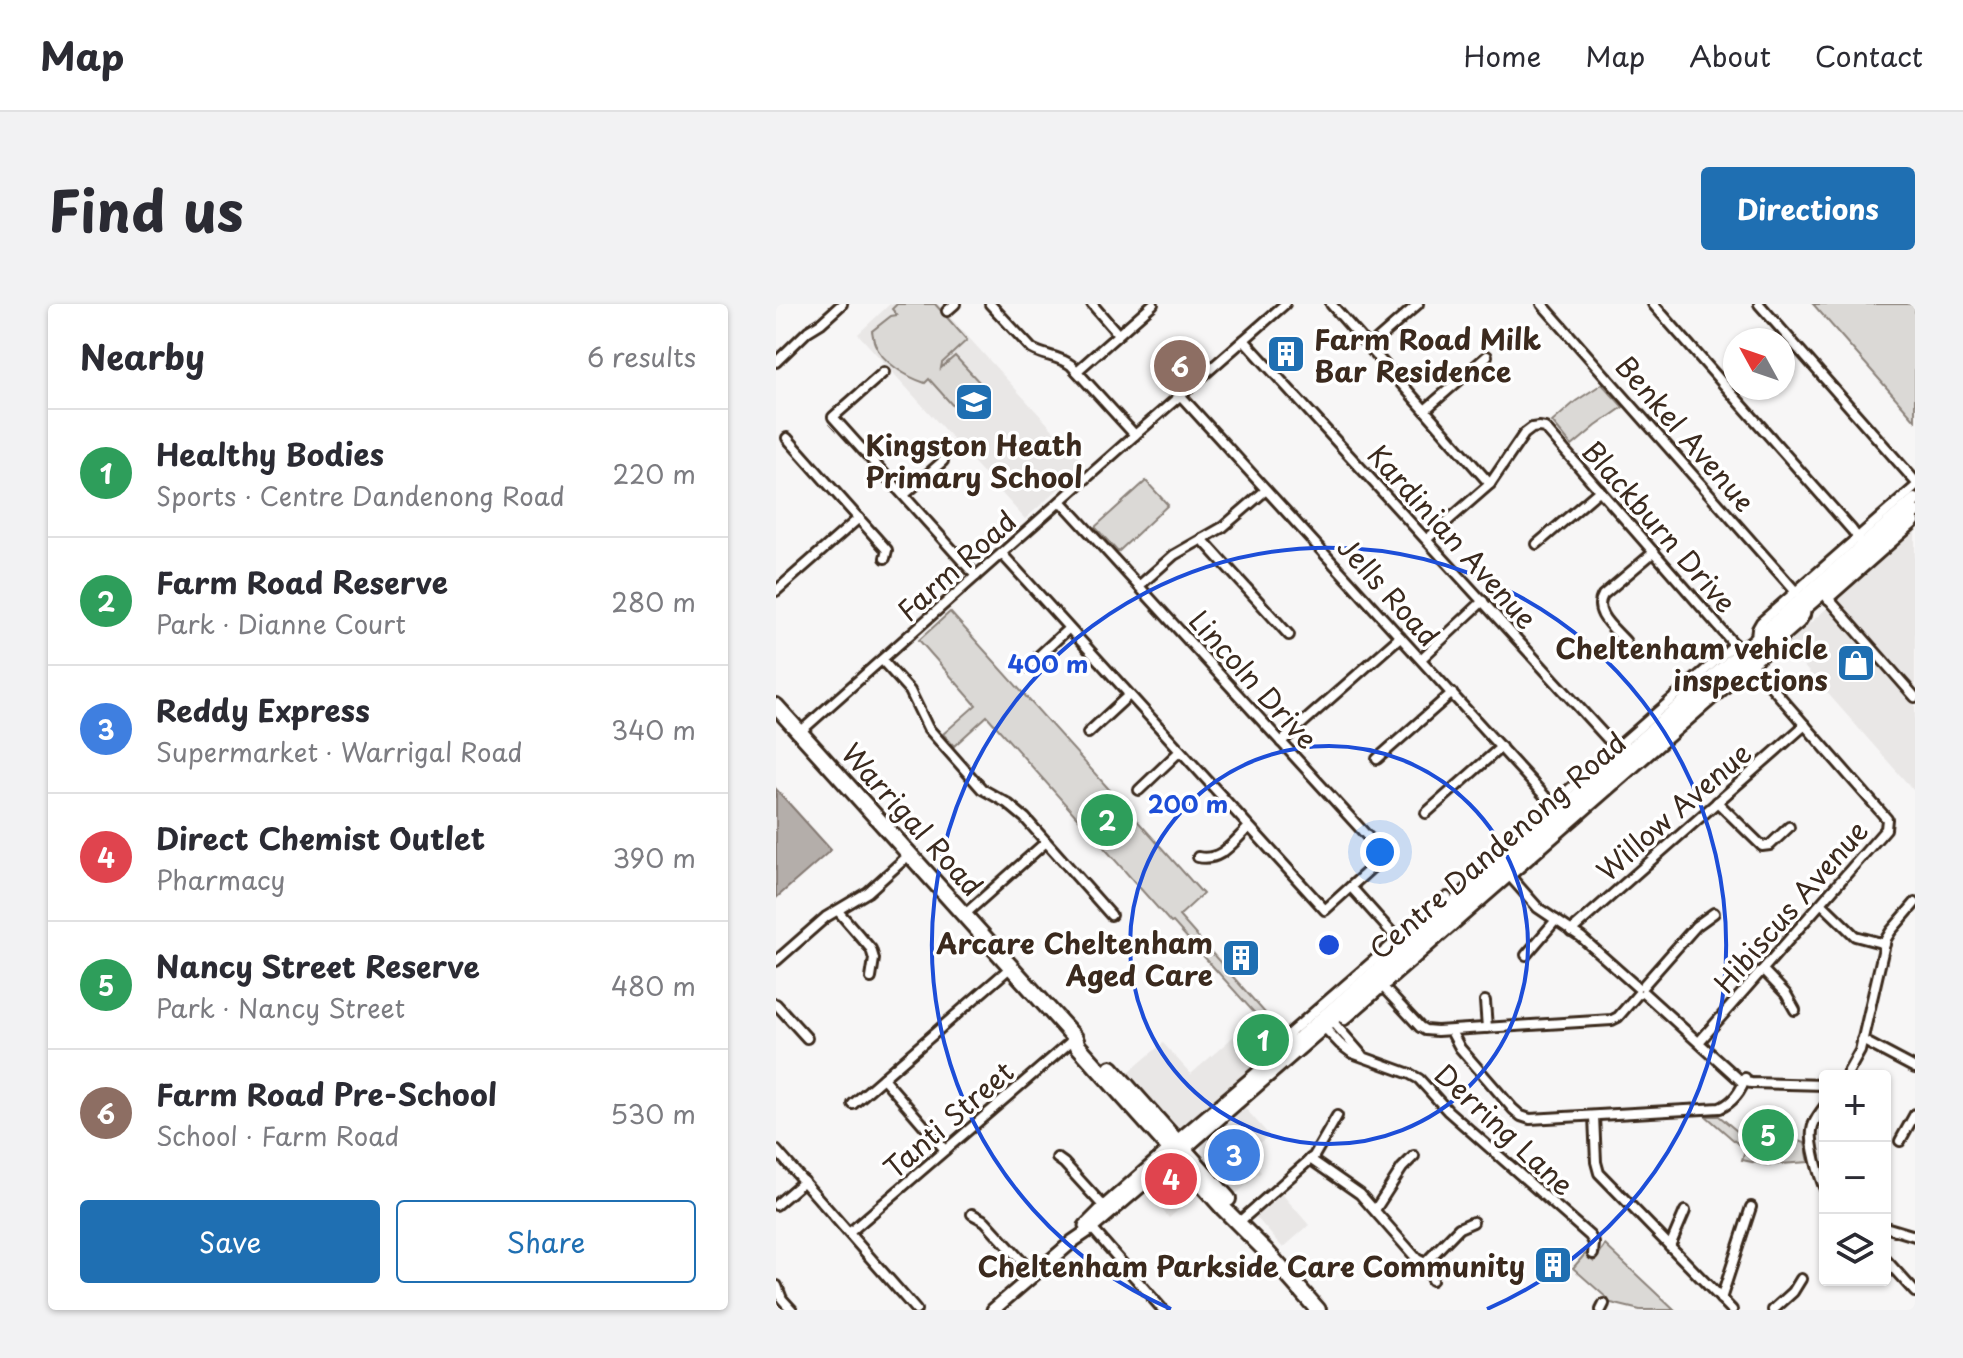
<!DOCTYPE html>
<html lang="en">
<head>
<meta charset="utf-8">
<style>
  :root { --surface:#fff; --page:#f2f2f3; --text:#2b2b33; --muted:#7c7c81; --line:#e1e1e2; --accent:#1f6fb2 }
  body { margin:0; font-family:"Playpen Sans",sans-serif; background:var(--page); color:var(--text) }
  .controls { position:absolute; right:24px; bottom:24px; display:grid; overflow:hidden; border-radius:8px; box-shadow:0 2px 6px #0004 }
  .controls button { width:72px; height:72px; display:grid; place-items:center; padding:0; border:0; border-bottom:2px solid var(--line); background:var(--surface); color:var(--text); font:40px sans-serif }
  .compass { position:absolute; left:947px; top:24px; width:72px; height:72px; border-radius:50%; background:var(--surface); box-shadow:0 2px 6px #0004; rotate:310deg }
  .you { position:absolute; left:604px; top:548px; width:28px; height:28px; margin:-20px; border:6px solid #fff; border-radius:50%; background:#1a73e8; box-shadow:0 0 0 12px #1a73e833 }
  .badge { display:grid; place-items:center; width:52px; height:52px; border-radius:50%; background:var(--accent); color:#fff; font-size:26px; font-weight:700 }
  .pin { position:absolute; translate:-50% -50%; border:4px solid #fff; box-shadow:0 2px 8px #0006 }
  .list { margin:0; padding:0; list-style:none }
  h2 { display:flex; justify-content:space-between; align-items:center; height:104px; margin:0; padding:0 32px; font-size:34px }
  h2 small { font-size:26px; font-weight:400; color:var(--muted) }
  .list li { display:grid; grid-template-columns:52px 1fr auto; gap:24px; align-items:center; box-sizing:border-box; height:128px; padding:0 32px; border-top:2px solid var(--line) }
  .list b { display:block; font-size:30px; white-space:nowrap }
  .list p { margin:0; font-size:26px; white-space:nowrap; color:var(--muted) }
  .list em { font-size:26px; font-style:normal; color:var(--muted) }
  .actions { display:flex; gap:16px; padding:24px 32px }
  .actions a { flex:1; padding:18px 0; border:2px solid var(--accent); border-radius:8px; text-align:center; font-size:28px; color:var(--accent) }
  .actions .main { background:var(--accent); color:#fff }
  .icon { flex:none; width:44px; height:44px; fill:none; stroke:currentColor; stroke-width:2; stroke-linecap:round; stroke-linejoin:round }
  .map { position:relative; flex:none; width:1139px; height:1006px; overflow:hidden; border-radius:8px }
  header { display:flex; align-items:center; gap:48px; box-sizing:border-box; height:112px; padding:0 40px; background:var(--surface); border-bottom:2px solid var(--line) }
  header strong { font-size:38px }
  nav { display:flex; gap:44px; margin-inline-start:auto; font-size:28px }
  .intro { display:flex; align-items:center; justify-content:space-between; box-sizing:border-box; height:192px; padding:0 48px }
  h1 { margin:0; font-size:56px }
  .button { padding:20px 36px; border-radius:8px; background:var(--accent); color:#fff; font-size:28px; font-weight:700 }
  main { display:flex; gap:48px; padding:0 48px }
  aside { flex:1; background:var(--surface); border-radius:8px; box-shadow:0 2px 6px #0004 }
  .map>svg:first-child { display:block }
</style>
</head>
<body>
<header>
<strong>Map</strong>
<nav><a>Home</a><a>Map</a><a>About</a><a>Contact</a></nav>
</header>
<div class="intro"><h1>Find us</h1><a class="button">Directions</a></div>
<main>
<aside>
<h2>Nearby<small>6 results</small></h2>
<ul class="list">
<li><span class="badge" style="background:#2e9e5b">1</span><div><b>Healthy Bodies</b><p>Sports · Centre Dandenong Road</p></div><em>220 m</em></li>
<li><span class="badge" style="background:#2e9e5b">2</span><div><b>Farm Road Reserve</b><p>Park · Dianne Court</p></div><em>280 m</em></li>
<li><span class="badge" style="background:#3f7fe0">3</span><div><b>Reddy Express</b><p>Supermarket · Warrigal Road</p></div><em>340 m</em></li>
<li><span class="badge" style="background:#e0444e">4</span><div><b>Direct Chemist Outlet</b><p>Pharmacy</p></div><em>390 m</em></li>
<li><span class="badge" style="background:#2e9e5b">5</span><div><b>Nancy Street Reserve</b><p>Park · Nancy Street</p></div><em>480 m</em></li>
<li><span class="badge" style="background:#8d6e63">6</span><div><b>Farm Road Pre-School</b><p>School · Farm Road</p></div><em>530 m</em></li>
</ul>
<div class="actions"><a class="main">Save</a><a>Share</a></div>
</aside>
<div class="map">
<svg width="1139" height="1006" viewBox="0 0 1139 1006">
  <rect width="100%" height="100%" fill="#f7f6f6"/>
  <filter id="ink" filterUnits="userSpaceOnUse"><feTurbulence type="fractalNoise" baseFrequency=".0125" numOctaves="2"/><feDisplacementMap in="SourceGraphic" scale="16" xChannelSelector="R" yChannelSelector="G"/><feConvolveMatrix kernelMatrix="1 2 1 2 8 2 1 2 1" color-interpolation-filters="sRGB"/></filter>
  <g filter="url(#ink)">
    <!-- built -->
    <g fill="#e9e7e6">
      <path d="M114,0H162L309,161L249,215L82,30Z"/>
      <path d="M1139,227V488L1009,341Z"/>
      <path d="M481,712L506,740L408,823H400L353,768L387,739L415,770Z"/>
      <path d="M469,804L493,831L470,851L485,868L460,890L425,851V842Z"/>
      <path d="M403,865L423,888L393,914L370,886L393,867Z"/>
      <path d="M506,890L533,921L507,944L480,913Z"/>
    </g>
    <!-- green -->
    <g fill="#dbd9d6" stroke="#8b827a" stroke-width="2">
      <path d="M121,0H159L191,36L166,59L165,64L179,52L204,79L178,103L153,75L149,79C131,73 106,58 99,40C97,36 97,31 96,27L115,12L121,11L116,5Z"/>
      <path d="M1037,0H1139V116Z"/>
      <path d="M826,80L847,103L820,122L796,142L776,118L800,97Z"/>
      <path d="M370,177L392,201L342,248L319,223Z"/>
      <path d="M174,308L427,590L403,612L506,728L500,733L397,618L395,619L211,412L178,442L167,430L200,401L143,336Z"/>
      <path d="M930,812H943L973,837L985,824L1029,839L1033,858L991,861L966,856L969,846Z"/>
      <path d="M829,941L898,1006H864L831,998L832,995L797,964L809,950L818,958Z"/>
    </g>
    <!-- water -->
    <path fill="#b4aeaa" stroke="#847972" stroke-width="2" d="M0,485L55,546L0,594Z"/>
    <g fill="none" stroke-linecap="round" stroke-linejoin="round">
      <!-- minor casing -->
      <g stroke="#3b2a1e" stroke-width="14">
        <g id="minor">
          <path d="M214,0L256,45C268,52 283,52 295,61L359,131"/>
          <path d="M316,0L342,30"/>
          <path d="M555,0L714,180"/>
          <path d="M766,0L1020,288"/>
          <path d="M877,0L1076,226L1087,241"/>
          <path d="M983,0L1139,177"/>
          <path d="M171,7L179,0"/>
          <path d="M468,36L850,455"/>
          <path d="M593,43L642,0"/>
          <path d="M0,58L32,27L45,19L66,0"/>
          <path d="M301,67L377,0"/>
          <path d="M108,68L57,113L200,272"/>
          <path d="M404,91L786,511"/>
          <path d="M649,106L711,52"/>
          <path d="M11,134L111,246L109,254"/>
          <path d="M128,191L167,157"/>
          <path d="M426,235L513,331"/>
          <path d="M651,235L714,180L748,130L756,124L763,123L769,124L1111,515L1110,525L923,738"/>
          <path d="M761,240L824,186"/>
          <path d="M226,250L549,606L603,557L605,552L603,545L285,197"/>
          <path d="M363,282L398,251L447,223L490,186"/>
          <path d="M1044,285L1139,393"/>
          <path d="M0,287L83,214"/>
          <path d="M1052,295L1139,218"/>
          <path d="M980,335L981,325L985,318L1139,183"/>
          <path d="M850,338C838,324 816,309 827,291L878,248"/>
          <path d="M645,355L707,297"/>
          <path d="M106,356L134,387L152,424L206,485L231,499L249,514L335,611"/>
          <path d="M251,363L292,325"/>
          <path d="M24,428L359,131L509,0"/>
          <path d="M312,429L353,391"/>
          <path d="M505,438L624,333"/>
          <path d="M601,455L676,389"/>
          <path d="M363,486L404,447"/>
          <path d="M941,498L986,542L994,541L1013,523"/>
          <path d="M650,509L725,443"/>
          <path d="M422,553C445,558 457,538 473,523"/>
          <path d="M731,569L762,604L805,633L861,683"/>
          <path d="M575,583L625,639"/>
          <path d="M694,584L693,573L959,340"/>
          <path d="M1046,600L1079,632L1109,640"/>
          <path d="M62,607L95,645L98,655L95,674"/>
          <path d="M188,611L270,538"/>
          <path d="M795,627L1029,421"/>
          <path d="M750,651L780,616"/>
          <path d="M0,657L50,613L92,588L134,550"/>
          <path d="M987,666L1010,690L1019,706"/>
          <path d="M606,682L644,723L649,726L661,727L836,716L842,713L862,690"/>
          <path d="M867,682L920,622L938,609"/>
          <path d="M868,689L965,777L975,779L1049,781"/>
          <path d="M709,697L711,724"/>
          <path d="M0,700L31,734"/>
          <path d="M552,712L585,750"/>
          <path d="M569,716L1024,319L1029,311L1030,304"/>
          <path d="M545,720L564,740L576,749L634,770L643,775L672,807L814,932L818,939L817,950"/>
          <path d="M675,727L684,744L737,805L745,812L754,815L944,804C956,799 966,787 969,774"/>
          <path d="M1086,736L1139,764"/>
          <path d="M513,743L512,733L515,728L671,593"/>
          <path d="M1070,772L1084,747L1110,635L1115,627L1139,599"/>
          <path d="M107,774L169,846"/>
          <path d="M77,800L235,663"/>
          <path d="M1049,802C1044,809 1037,817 1036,826C1034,840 1043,872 1049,885"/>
          <path d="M818,812L820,858L823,869L956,1006"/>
          <path d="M1124,837L1139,810"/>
          <path d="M0,846L140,1006"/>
          <path d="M281,854L288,859L330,905"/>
          <path d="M534,855L584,890L641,955L647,958H650L656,976"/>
          <path d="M0,901L28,877"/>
          <path d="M599,906L626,864L638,852"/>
          <path d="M196,910L209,917L258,971"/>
          <path d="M462,919L538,852L561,812"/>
          <path d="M314,922L387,1006"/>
          <path d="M1109,923L1139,932"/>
          <path d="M73,929L299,734"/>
          <path d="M894,942L909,907"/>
          <path d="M1109,955L1139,988"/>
          <path d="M650,958L683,924L697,918"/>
          <path d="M1,982L6,995L16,1006"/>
          <path d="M945,995L975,903"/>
          <path d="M825,1006L828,1000"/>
          <path d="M997,1006L1017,988L1025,975"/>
        </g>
      </g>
      <!-- secondary casing -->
      <g stroke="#3b2a1e" stroke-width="17">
        <g id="secondary">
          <path d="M309,922L328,903L394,845"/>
          <path d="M217,1006L297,937L316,924L400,852"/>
        </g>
      </g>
      <!-- primary casing -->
      <g stroke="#3b2a1e" stroke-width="18">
        <g id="primary">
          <path d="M396,842L513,743L1139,196"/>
          <path d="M403,849L1139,208"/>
        </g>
      </g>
      <!-- trunk casing -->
      <g stroke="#3b2a1e" stroke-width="20">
        <g id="trunk">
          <path d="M0,402L299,734L302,742L448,905L490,947L542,1006"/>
          <path d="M335,764L452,895"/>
        </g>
      </g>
      <!-- minor -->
      <use href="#minor" stroke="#fff" stroke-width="8"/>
      <!-- secondary -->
      <use href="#secondary" stroke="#fff" stroke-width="11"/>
      <!-- primary -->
      <use href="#primary" stroke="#fff" stroke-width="12"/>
      <!-- trunk -->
      <use href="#trunk" stroke="#fff" stroke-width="14"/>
    </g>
  </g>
  <!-- distance rings -->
  <g fill="none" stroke="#1d4ed8" stroke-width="4">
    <circle cx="553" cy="641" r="199"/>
    <path d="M395 1005A397 397 0 1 1 711 1005"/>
  </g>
  <!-- icons -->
  <defs>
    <g id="building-square" transform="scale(2)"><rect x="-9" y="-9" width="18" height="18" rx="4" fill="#1f6fb2" stroke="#fff"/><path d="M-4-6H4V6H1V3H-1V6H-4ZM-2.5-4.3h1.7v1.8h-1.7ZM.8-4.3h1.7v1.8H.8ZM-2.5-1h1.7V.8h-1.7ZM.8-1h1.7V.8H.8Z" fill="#fff"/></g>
    <g id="school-square" transform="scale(2)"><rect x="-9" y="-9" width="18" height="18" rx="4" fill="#1f6fb2" stroke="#fff"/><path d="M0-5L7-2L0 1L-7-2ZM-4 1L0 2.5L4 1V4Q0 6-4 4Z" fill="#fff"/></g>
    <g id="shop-square" transform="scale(2)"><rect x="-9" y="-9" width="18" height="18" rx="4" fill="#1f6fb2" stroke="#fff"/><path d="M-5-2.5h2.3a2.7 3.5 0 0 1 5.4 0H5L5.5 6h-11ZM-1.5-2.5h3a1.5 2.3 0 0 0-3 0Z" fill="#fff"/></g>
  </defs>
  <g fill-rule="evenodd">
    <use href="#building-square" x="510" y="50"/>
    <use href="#school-square" x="198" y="98"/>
    <use href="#shop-square" x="1080" y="359"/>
    <use href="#building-square" x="465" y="654"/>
    <use href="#building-square" x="777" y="961"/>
  </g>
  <g text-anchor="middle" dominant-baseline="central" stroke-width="7" stroke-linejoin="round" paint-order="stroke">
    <!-- poi labels -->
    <g font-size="28" font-weight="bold" fill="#3b2a1e" stroke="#fff" text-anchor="end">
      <text x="538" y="34" text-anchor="start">Farm Road Milk<tspan x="538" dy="32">Bar Residence</tspan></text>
      <text x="198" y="140" text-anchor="middle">Kingston Heath<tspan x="198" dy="32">Primary School</tspan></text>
      <text x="1052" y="343">Cheltenham vehicle<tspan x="1052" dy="32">inspections</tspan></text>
      <text x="437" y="638">Arcare Cheltenham<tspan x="437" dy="32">Aged Care</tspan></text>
      <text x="749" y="961">Cheltenham Parkside Care Community</text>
    </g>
    <!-- street labels -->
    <g font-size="28" fill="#3b2a1e" stroke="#fff">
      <text transform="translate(910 129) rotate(49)">Benkel Avenue</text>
      <text transform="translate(884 222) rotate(49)">Blackburn Drive</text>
      <text transform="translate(677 232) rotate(48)">Kardinian Avenue</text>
      <text transform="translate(180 261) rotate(-42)">Farm Road</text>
      <text transform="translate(613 287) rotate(48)">Jells Road</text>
      <text transform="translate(478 375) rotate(48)">Lincoln Drive</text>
      <text transform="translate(897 507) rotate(-41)">Willow Avenue</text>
      <text transform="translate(137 515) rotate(48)">Warrigal Road</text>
      <text transform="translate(721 541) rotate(-41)">Centre Dandenong Road</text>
      <text transform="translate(1014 602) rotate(-49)">Hibiscus Avenue</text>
      <text transform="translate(172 815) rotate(-41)">Tanti Street</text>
      <text transform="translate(729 825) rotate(43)">Derring Lane</text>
    </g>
  </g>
  <circle cx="553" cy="641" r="12" fill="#1d4ed8" stroke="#fff" stroke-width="4"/>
  <g font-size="24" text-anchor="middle" font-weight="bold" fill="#1d4ed8" stroke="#fff" stroke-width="7" stroke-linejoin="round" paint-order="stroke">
    <text x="272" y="369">400 m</text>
    <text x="412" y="509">200 m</text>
  </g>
</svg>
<div class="controls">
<button>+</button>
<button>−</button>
<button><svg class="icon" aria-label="layers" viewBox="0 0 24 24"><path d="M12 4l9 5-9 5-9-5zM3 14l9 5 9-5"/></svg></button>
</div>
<svg class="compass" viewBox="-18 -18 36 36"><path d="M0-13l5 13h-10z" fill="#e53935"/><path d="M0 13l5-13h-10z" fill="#7c7c81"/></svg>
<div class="you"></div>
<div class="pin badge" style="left:487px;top:736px;background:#2e9e5b">1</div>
<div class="pin badge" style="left:331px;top:516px;background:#2e9e5b">2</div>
<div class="pin badge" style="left:458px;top:851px;background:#3f7fe0">3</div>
<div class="pin badge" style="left:395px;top:875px;background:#e0444e">4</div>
<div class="pin badge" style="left:992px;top:831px;background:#2e9e5b">5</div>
<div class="pin badge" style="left:404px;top:62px;background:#8d6e63">6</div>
</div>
</main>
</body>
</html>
